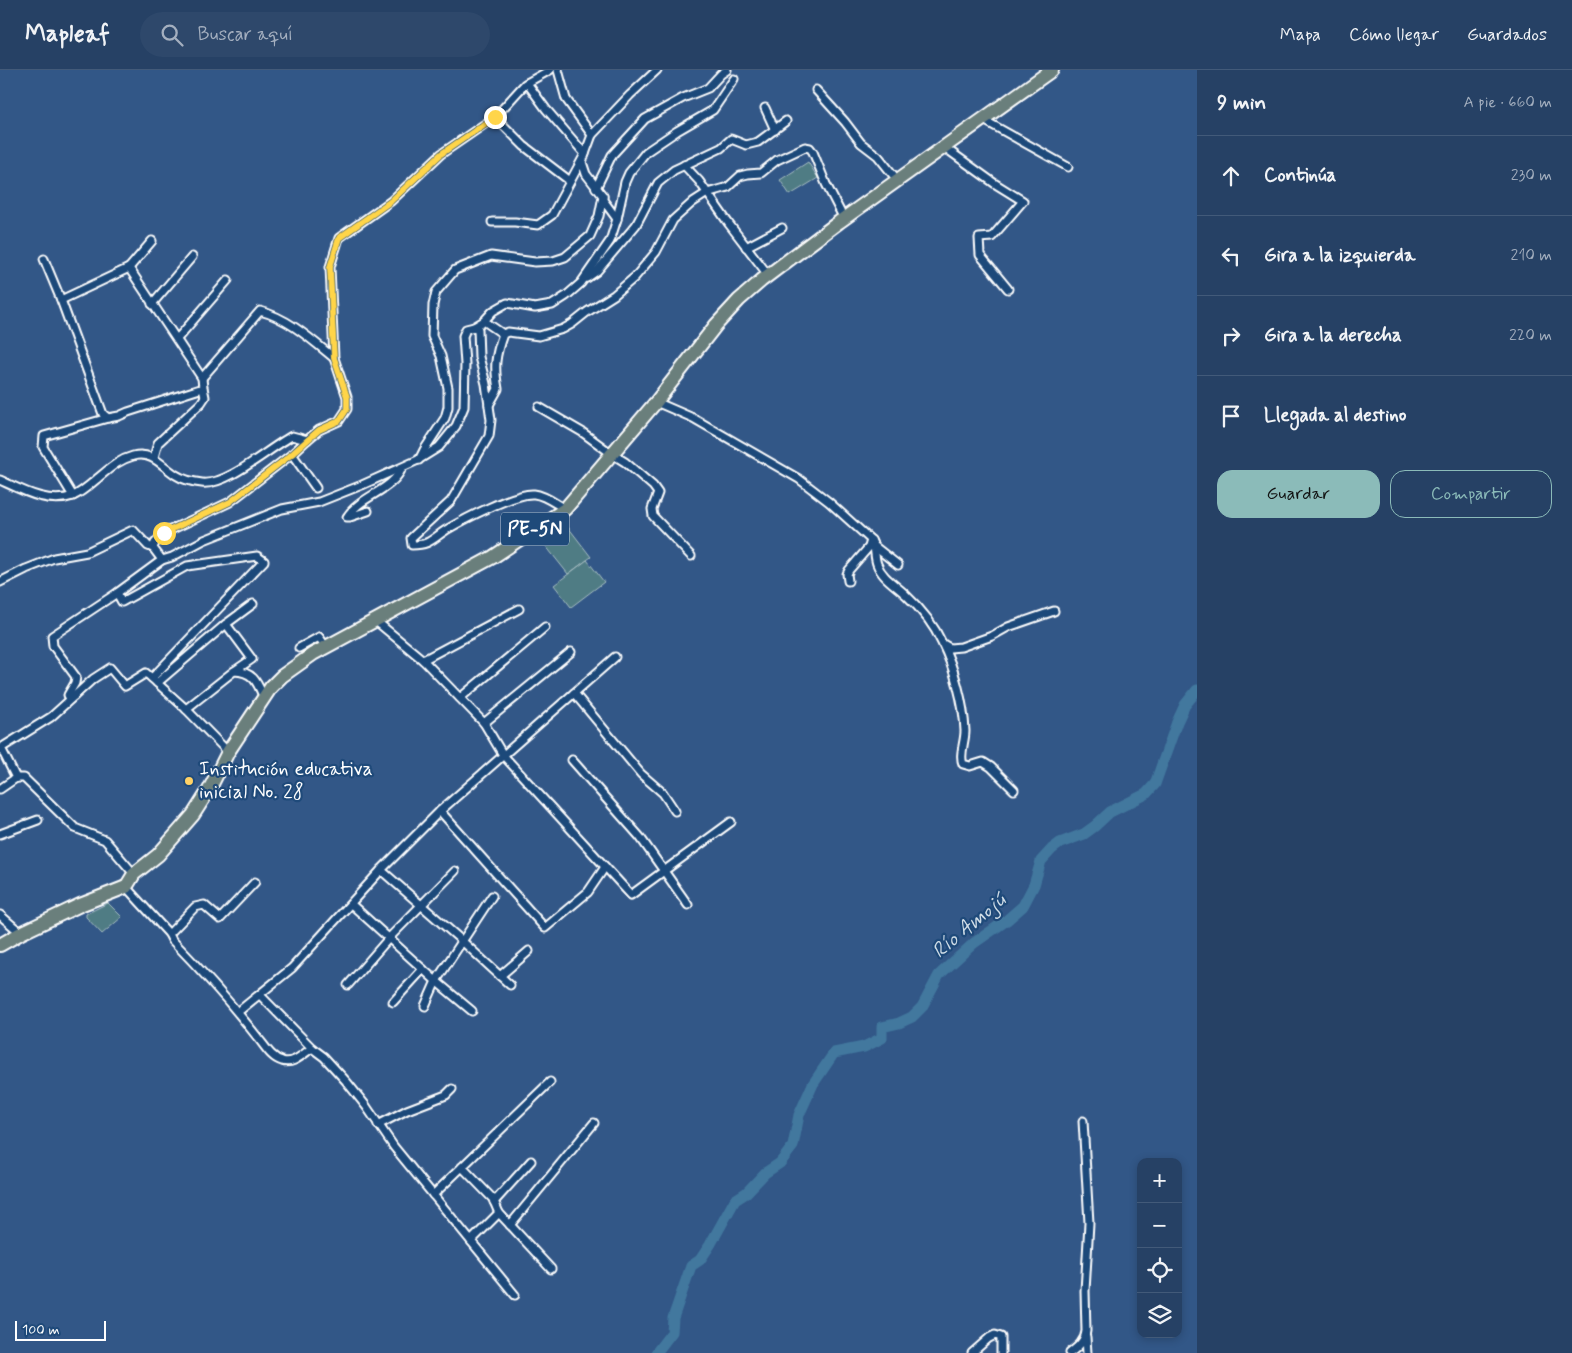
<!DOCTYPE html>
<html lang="es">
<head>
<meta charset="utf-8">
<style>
  :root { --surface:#264165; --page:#2e486b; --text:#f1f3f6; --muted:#a4afbf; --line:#425a79; --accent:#8bbbb9 }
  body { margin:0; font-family:Mynerve,sans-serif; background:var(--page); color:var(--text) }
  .controls { position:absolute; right:15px; bottom:15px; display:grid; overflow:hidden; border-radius:10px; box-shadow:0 2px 8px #0003 }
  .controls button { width:45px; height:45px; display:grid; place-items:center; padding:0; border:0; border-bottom:1px solid var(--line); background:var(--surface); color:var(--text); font:25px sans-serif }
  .scale { position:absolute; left:15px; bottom:12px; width:91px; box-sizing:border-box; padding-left:5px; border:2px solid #fff; border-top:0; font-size:14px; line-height:18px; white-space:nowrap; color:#fff; -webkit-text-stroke:4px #1f4a7a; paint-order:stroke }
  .stop { position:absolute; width:15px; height:15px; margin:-11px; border:4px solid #ffd54a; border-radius:50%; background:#fff }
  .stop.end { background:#ffd54a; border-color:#fff; box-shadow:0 1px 5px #0008 }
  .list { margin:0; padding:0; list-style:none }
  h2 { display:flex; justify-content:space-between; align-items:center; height:65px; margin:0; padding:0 20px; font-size:21px }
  h2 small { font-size:16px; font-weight:400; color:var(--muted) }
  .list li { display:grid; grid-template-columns:32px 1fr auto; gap:15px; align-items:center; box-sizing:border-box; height:80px; padding:0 20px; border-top:1px solid var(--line) }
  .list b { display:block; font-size:19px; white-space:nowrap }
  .list em { font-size:16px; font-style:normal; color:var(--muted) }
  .actions { display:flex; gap:10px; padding:15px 20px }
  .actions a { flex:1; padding:11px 0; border:1px solid var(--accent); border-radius:15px; text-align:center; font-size:18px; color:var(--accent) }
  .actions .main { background:var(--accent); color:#111 }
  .icon { flex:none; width:28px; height:28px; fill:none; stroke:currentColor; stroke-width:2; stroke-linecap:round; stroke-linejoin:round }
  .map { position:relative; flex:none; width:1197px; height:1283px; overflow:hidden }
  header { display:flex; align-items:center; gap:30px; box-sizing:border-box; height:70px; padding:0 25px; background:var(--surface); border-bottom:1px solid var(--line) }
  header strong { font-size:24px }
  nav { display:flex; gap:28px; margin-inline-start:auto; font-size:18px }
  .search { width:350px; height:45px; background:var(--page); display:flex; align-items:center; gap:12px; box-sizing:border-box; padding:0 18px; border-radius:28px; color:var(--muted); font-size:19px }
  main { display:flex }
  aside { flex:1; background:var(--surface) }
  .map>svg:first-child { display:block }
</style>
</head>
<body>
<header>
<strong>Mapleaf</strong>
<div class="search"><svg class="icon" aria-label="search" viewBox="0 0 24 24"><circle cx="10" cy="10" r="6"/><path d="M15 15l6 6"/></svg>Buscar aquí</div>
<nav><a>Mapa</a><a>Cómo llegar</a><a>Guardados</a></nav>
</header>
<main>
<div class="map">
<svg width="1197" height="1283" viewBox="0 0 1197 1283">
  <rect width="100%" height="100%" fill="#325787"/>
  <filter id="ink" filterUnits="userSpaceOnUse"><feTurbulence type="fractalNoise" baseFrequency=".02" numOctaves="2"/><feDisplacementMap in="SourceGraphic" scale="10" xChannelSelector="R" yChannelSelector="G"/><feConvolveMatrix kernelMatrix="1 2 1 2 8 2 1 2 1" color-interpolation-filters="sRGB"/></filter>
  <g filter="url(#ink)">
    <!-- green -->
    <g fill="#507c84" stroke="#a8bec2">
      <path d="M808,92L818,108L790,125L780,110Z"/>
      <path d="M568,457L591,487L568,504L545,475Z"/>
      <path d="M587,490L604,512L571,537L554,515Z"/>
      <path d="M108,833L122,847L102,864L86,847V844Z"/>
    </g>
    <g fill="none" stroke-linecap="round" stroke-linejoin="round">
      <!-- river -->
      <path stroke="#42789e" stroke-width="11" d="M656,1283L672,1262L673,1248L691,1196L700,1190L710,1175L735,1130L746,1123L765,1103L780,1093L793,1076L799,1045L813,1014L834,983L864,977L882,968V957L899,953L912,947L922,937L939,905L974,873L1007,850L1023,836L1034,815L1041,791L1052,779L1060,773L1084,764L1095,756L1110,742L1146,724L1155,714L1177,652L1185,635L1197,620"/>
      <!-- street casing -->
      <g stroke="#fff" stroke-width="11">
        <g id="street">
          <path d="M558,0L566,29L592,65"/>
          <path d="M816,20L845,52L861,73L878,86L898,111"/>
          <path d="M765,38L775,60"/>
          <path d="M495,47L524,76L570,111"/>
          <path d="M982,49L1068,97"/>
          <path d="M944,77L994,113L1023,131L992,167L979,168L980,185L1008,219"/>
          <path d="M684,95L699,111L729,154L769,206"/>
          <path d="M596,118L612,85L645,49L683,28L708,18L721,4L727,0"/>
          <path d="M603,126V130L617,149"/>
          <path d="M492,152H515L538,155L552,145L585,84L546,39L527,13"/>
          <path d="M746,177L782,158"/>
          <path d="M44,189L61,230L103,344L108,348L119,346L128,342L203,318L205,327L201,333L158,373L154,387"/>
          <path d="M129,198L152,171"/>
          <path d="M587,208L597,201L636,155L658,113L674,100L721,78L731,69L746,75L758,72L786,51"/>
          <path d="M61,230L129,198L202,308L203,318"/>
          <path d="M152,234L192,187"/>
          <path d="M484,251L503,264"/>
          <path d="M474,257L484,251L493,241L507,233L535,238L552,235L566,226L581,213L610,171L617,149L625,112L629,103L646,82L677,61L713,40L734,9"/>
          <path d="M177,269L228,210"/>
          <path d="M202,308L260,241C288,248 312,270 334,288"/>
          <path d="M656,332L693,348L799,409L829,432L871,470L874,476L898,495"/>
          <path d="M489,335L498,319C494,297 495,286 503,264L508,262L539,266L563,259L572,254L587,242L614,225L635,207L656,182L673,150L693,132L707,123L728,117L740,106L748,104L761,103L777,90L805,77L810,78L813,82L826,114L844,149"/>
          <path d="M539,337L582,362L612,384L625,392L653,416L658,423L652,439L653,446L691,486"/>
          <path d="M307,370L319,360L339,351L347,339V327L334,288L330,197L339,168L391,131L441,84L495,47L525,14L550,0"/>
          <path d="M292,384L316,418"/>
          <path d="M419,390L424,380L445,348L448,337V318L441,286L432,266L433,235L436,222L455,200L491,186L535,192L553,191L565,187L590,166L599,146L603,126L586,104L582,92L592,65L630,25L657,0"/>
          <path d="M0,410C22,420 48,435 73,426C81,423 91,414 98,408C109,399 118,390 133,386C152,381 162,396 176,405C182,409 194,412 202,413C227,416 269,378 292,366L307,370L292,384L230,432L164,463L155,473L153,478L162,490L172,487L204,470L282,439L319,432L362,415L418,390L439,377L456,356L464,337L465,294L463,266L466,259L474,257L478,259L479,287L486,314L491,350L489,366L451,431L411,468L412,475C430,475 432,469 446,460C463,450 516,422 534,424C545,425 556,434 565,439"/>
          <path d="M73,426L43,377L44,366L108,348"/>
          <path d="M368,441L350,447H347C360,426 392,421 402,398"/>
          <path d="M874,476C875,482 875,489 877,494C882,508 896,515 906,525C920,538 934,555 942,573C954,597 964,634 965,661C965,672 959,685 963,694L970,696L983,692L991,697L1014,720"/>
          <path d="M848,511L847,504L849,500L869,477L871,470"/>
          <path d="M0,512L26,499L54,488L87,482L133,460L148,476L153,478"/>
          <path d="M117,523L122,532L187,496L257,486L264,491L152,608"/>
          <path d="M376,551L423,590L484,653L503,685L631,825L731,752"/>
          <path d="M226,554L252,589L236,600"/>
          <path d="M943,574L950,578L961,577L992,566L1008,557L1054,541"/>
          <path d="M299,578L319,567L326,577"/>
          <path d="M423,590L519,539"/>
          <path d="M157,613L226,554L253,534"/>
          <path d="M574,623L641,704L663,723L675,741"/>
          <path d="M74,626L70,629L68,625L75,613L76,607L53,576L52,566L117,523L162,490"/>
          <path d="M460,628L545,557"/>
          <path d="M186,639L234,601C254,602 257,612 264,628"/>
          <path d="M484,653L571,582"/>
          <path d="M572,690L640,767L688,835"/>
          <path d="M16,708H24L75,758L105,770L134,804"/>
          <path d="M0,719L16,708L1,678L51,647L93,609L110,598L125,616L146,603L186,639L228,682"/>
          <path d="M440,741L545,858L588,822L605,797"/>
          <path d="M0,764L38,750"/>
          <path d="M381,800L461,870L510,915"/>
          <path d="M126,817L169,864L172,870C203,902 231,933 258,968C265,976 271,988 282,991C293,995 303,984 312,978L324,987L346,1011L366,1036L394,1077L515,1225"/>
          <path d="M351,834L436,911L472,941"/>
          <path d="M0,845L21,863"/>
          <path d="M169,864L195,837L204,835L220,849L255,812"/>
          <path d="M500,906L529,881"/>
          <path d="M348,915L389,868L455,801"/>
          <path d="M260,925L312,978"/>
          <path d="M393,932L423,899"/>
          <path d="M425,936L436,911L492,826"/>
          <path d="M239,941L292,898L381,800L440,741L615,587"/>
          <path d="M378,1055L407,1040L446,1025L452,1019"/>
          <path d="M462,1097L493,1129L499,1143"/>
          <path d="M433,1125L550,1012"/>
          <path d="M494,1132L531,1091"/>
          <path d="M510,1155L594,1053"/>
          <path d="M471,1171L499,1143L551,1199"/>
          <path d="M1086,1267L1087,1283"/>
          <path d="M972,1283L989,1268L995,1265L1001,1267V1283"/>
          <path d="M1070,1283C1078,1277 1085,1271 1086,1261L1085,1221L1089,1153L1083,1051"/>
        </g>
      </g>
      <!-- highway casing -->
      <g stroke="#fff" stroke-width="16">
        <path id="highway" d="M0,875L21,863L80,835L126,817L134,804L158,785L193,745L209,720L228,682L271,617L282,606L313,584L493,487L565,439L656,332L716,255L739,230L762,210L839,152L1052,0"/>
      </g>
      <!-- street -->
      <use href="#street" stroke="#1f4a7a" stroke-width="7"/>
      <!-- highway -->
      <use href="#highway" stroke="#6b7f7c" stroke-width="12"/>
    </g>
  </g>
  <g fill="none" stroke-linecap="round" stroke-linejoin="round" filter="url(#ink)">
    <!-- route -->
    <path stroke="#ffd54a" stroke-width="6" d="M164,463L230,432L292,384L319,360L339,351L347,339V327L334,288L330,197L339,168L391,131L441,84L495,47"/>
  </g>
  <!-- markers -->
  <circle fill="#ffd166" stroke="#1f4a7a" stroke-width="2" cx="189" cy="711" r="5"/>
  <g text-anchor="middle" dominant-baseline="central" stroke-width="4.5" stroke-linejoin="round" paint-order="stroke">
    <!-- shield labels -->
    <rect fill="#1f4a7a" stroke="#bcc9d7" stroke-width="1" x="501" y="442.5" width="68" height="33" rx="4"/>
    <g font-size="19" font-weight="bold" fill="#fff">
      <text x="535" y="459">PE-5N</text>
    </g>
    <!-- poi labels -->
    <g font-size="20" fill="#fff" stroke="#1f4a7a" text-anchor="start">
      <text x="199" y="699">Institución educativa<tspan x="199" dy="23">inicial No. 28</tspan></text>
    </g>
    <!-- water labels -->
    <g font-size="21" font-style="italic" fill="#d0dde7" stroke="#1f4a7a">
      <text transform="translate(969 856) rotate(-40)">Río Amojú</text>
    </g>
  </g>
</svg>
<div class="controls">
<button>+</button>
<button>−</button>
<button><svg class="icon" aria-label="locate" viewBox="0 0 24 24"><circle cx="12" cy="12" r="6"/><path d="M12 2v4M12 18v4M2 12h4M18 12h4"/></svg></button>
<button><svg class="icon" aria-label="layers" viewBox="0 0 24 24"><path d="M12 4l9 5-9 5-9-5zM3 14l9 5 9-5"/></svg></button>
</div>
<div class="scale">100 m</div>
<div class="stop" style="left:164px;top:463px"></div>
<div class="stop end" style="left:495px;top:47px"></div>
</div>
<aside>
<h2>9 min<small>A pie · 660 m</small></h2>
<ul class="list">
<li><svg class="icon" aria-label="ahead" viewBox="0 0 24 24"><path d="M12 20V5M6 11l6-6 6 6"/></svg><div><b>Continúa</b></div><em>230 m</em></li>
<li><svg class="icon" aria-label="left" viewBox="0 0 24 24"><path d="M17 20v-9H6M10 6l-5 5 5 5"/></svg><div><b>Gira a la izquierda</b></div><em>210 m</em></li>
<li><svg class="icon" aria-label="right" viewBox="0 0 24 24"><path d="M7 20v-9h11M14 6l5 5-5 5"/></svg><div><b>Gira a la derecha</b></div><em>220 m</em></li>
<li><svg class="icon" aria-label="arrive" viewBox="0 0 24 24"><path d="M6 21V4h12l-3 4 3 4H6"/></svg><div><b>Llegada al destino</b></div></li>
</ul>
<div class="actions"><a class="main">Guardar</a><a>Compartir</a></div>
</aside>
</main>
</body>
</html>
